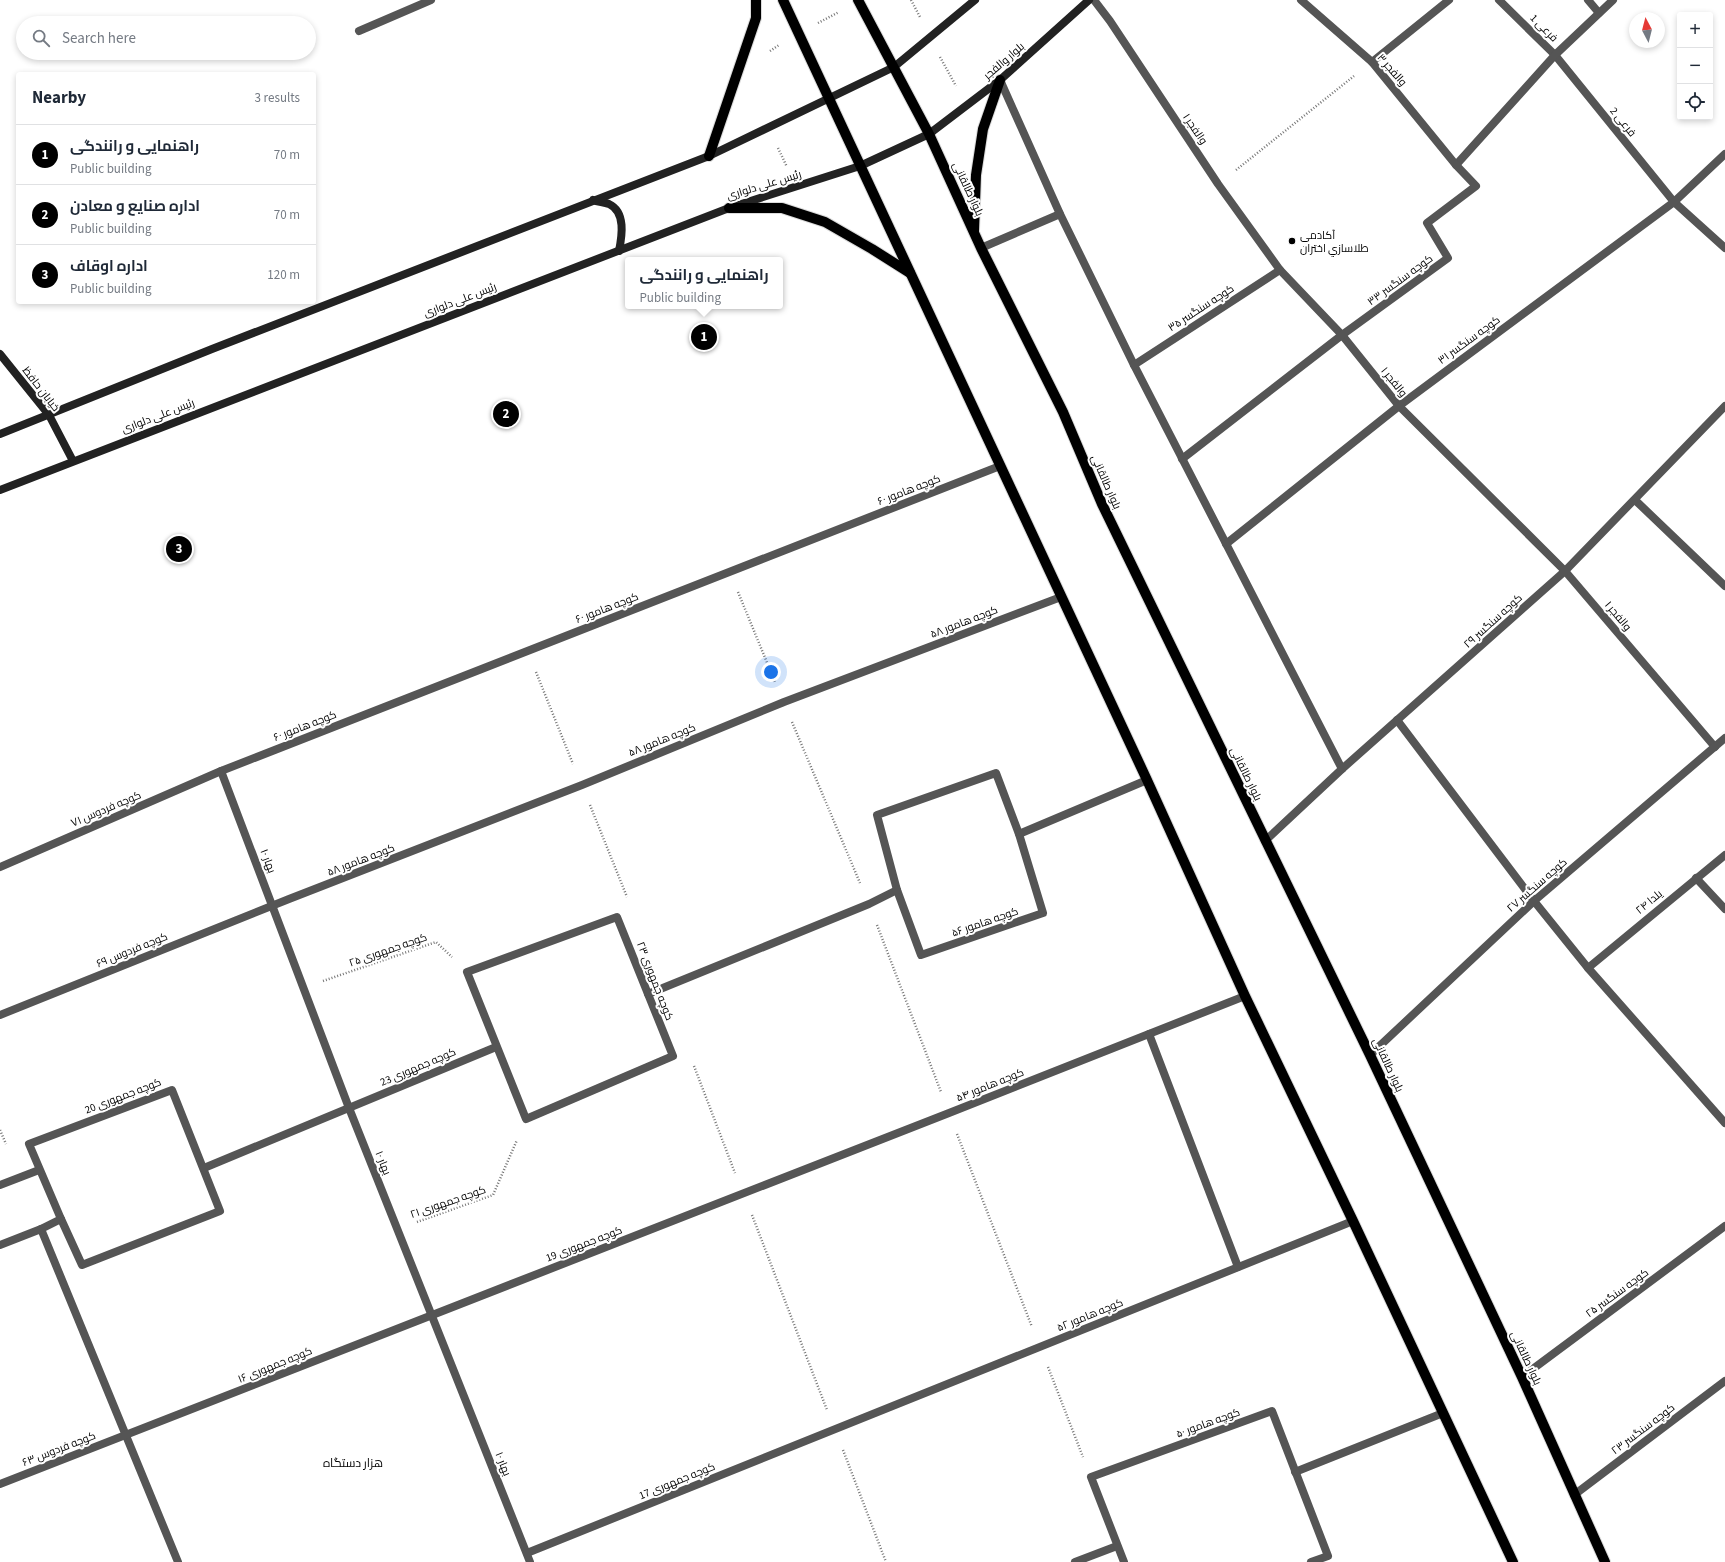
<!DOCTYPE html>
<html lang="en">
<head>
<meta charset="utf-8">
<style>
  :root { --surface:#fff; --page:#f2f2f3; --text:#1f2937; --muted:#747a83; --line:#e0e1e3; --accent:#000 }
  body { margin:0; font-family:"Source Sans 3",Cairo,sans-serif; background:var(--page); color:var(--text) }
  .controls { position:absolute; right:12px; top:12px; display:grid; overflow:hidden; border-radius:4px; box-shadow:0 2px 6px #0003 }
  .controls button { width:36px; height:36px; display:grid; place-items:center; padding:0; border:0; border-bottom:1px solid var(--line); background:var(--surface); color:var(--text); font:20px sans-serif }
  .compass { position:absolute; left:1629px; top:12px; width:36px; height:36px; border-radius:50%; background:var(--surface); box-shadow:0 2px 6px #0003; rotate:353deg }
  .you { position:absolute; left:771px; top:672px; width:14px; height:14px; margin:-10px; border:3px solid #fff; border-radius:50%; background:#1a73e8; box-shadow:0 0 0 6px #1a73e833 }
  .badge { display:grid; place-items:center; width:26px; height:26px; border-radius:50%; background:var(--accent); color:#fff; font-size:13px; font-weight:700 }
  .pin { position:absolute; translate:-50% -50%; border:2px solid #fff; box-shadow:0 1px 4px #0006 }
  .popup { position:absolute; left:625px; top:257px; width:158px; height:52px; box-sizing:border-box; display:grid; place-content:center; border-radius:4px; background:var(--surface); filter:drop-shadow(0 1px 3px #0005); font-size:13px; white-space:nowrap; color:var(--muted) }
  .popup b { font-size:15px; color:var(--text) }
  .popup::after { content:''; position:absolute; left:50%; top:100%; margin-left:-8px; border:8px solid transparent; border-top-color:var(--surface) }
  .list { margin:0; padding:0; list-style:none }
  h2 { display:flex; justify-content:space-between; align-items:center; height:52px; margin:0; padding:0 16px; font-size:17px }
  h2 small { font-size:13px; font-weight:400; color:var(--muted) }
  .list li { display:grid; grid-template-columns:26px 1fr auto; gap:12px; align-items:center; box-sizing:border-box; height:60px; padding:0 16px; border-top:1px solid var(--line) }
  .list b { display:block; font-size:15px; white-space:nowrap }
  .list p { margin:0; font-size:13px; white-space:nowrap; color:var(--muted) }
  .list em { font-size:13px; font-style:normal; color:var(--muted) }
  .icon { flex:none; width:22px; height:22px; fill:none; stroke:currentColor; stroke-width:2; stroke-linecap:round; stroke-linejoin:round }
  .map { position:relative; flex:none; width:1725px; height:1562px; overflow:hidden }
  .search { position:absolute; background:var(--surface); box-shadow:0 2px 6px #0003; left:16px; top:16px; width:300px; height:44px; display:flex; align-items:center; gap:10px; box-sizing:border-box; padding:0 14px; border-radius:22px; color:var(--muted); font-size:15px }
  .panel { position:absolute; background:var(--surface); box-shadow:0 2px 6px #0003; left:16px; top:72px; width:300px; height:232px; border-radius:4px }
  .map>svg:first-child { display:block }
</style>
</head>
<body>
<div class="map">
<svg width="1725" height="1562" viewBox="0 0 1725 1562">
  <rect width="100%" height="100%" fill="#fff"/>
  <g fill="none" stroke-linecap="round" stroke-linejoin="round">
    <!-- primary casing -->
    <g stroke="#dbdbdb" stroke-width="12">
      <g id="primary">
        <path d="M783,0L1147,780L1245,996L1353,1221L1513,1562"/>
        <path d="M858,0L929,134L981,248L1063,412L1102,504L1370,1055L1522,1377L1605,1562"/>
        <path d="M709,156L756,18V0"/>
        <path d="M729,208H782L825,222L872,249L910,273"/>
        <path d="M974,231L976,175L983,129L1000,80"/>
      </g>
    </g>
    <!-- path -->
    <g stroke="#777" stroke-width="2.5" stroke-dasharray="1 2" stroke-linecap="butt">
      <path d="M911,0L920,17"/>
      <path d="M818,23L839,12"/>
      <path d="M770,51L779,45"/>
      <path d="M940,57L956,86"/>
      <path d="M778,148L787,167"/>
      <path d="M1236,170L1354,76"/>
      <path d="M738,592L775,682"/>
      <path d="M536,672L573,764"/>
      <path d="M792,722L860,883"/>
      <path d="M590,805L627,897"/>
      <path d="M877,925L941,1092"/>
      <path d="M323,981L436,942L452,957"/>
      <path d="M694,1066L735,1173"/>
      <path d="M0,1130L6,1144"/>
      <path d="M957,1134L1032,1327"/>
      <path d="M752,1215L827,1410"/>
      <path d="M417,1222L493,1195L517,1140"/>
      <path d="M1048,1367L1083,1457"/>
      <path d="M843,1450L886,1562"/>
    </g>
    <!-- street -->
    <g stroke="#555" stroke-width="8">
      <path d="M1094,0L1110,21L1218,184L1280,270L1342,335L1399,406L1565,571L1715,747"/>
      <path d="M1499,0L1555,55L1674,202L1725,248"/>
      <path d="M1588,0L1599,13"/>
      <path d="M359,31L431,0"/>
      <path d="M1372,62L1449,0"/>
      <path d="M1000,80L1060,214L1134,365L1342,769"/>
      <path d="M1456,165L1555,55L1613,0"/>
      <path d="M981,248L1060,214"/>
      <path d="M1134,365L1280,270"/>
      <path d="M1182,459L1342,335L1448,258L1427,223L1476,186L1456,165L1372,62L1301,0"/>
      <path d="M1635,500L1725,586"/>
      <path d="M1226,544L1399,406L1674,202L1725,154"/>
      <path d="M1397,720L1534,901L1588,968L1725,1123"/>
      <path d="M221,771L349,1108L530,1562"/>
      <path d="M996,773L1019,834L1043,913L921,955L897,890L877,815Z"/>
      <path d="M1019,834L1147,780"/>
      <path d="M1265,841L1342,769L1565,571L1725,406"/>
      <path d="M0,867L221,771L1000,466"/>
      <path d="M1696,878L1725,909"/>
      <path d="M617,917L673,1056L526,1119L467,972Z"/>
      <path d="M1588,968L1725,855"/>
      <path d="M648,994L869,904L897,890"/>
      <path d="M0,1015L289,899L582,785L784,702L1061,597"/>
      <path d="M1149,1034L1238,1267"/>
      <path d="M1370,1055L1534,901L1725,738"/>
      <path d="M172,1090L220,1211L82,1265L61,1219L29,1144Z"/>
      <path d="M204,1168L496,1047"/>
      <path d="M0,1185L39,1170"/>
      <path d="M41,1229L178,1562"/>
      <path d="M0,1245L41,1229L61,1219"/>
      <path d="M1522,1377L1725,1226"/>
      <path d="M1295,1472L1443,1413"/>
      <path d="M0,1484L949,1113L1245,996"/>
      <path d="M1574,1495L1725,1381"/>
      <path d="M527,1553L1353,1221"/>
      <path d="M1075,1562L1117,1546"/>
      <path d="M1124,1562L1091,1477L1272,1411L1328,1556L1311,1562"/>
    </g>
    <!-- secondary -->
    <g stroke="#222" stroke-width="8">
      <path d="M593,200C598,202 604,202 609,204C626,212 622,236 619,251"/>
      <path d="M0,354L49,415L73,461"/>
      <path d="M0,434L212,349L709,156L894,67L975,0"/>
      <path d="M0,490L729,208L860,166L929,134L1000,80L1089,0"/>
    </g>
    <!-- primary -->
    <use href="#primary" stroke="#000" stroke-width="10"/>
  </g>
  <!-- markers -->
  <circle fill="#000" stroke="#fff" stroke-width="1.5" cx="1292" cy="241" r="4"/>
  <g text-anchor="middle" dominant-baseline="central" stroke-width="4" stroke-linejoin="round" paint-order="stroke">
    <!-- street labels -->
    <g font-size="11" fill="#000" stroke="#fff">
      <text transform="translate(1544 28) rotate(45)">فرعی 1</text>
      <text transform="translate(1004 61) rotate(-41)">بلوار والفجر</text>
      <text transform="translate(1392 70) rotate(49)">والفجر ۳</text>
      <text transform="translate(1623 122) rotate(51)">فرعی 2</text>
      <text transform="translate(1195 129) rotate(56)">والفجر ۱</text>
      <text transform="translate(764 185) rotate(-17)">رئیس علی دلواری</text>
      <text transform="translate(968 189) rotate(65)">بلوار طالقانی</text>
      <text transform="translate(1400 280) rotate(-36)">کوچه سنگسر ۳۳</text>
      <text transform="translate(460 300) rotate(-21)">رئیس علی دلواری</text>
      <text transform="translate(1201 308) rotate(-33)">کوچه سنگسر ۳۵</text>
      <text transform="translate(1469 340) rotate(-36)">کوچه سنگسر ۳۱</text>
      <text transform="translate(1394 382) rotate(51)">والفجر ۱</text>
      <text transform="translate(41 389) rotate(52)">خیابان حافظ</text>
      <text transform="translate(158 416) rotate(-21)">رئیس علی دلواری</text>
      <text transform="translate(1106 482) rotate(66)">بلوار طالقانی</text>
      <text transform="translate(909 490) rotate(-21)">کوچه هامور ۶۰</text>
      <text transform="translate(607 608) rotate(-21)">کوچه هامور ۶۰</text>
      <text transform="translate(1618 616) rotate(50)">والفجر ۱</text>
      <text transform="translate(1493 621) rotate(-42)">کوچه سنگسر ۲۹</text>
      <text transform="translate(964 622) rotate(-21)">کوچه هامور ۵۸</text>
      <text transform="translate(305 726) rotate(-21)">کوچه هامور ۶۰</text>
      <text transform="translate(662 740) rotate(-22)">کوچه هامور ۵۸</text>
      <text transform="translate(1246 774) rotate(64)">بلوار طالقانی</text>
      <text transform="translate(106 809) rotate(-23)">کوچه فردوس ۷۱</text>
      <text transform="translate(361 860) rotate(-21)">کوچه هامور ۵۸</text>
      <text transform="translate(268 861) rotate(69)">بهار ۱۰</text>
      <text transform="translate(1537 885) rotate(-41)">کوچه سنگسر ۲۷</text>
      <text transform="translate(1649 902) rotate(-40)">یلدا ۲۴</text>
      <text transform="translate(985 922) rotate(-19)">کوچه هامور ۵۶</text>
      <text transform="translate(132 950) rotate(-22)">کوچه فردوس ۶۹</text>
      <text transform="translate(388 950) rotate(-19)">کوچه جمهوری ۲۵</text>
      <text transform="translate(655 981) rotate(69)">کوچه جمهوری ۲۳</text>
      <text transform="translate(1388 1065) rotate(65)">بلوار طالقانی</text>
      <text transform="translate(418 1067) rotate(-23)">کوچه جمهوری 23</text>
      <text transform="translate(990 1085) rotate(-22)">کوچه هامور ۵۴</text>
      <text transform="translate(123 1096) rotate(-21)">کوچه جمهوری 20</text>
      <text transform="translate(383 1163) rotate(68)">بهار ۱۰</text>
      <text transform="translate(448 1202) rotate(-19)">کوچه جمهوری ۲۱</text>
      <text transform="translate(584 1244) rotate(-21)">کوچه جمهوری 19</text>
      <text transform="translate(1617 1293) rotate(-36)">کوچه سنگسر ۲۵</text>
      <text transform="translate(1090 1315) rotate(-22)">کوچه هامور ۵۲</text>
      <text transform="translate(1526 1358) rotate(65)">بلوار طالقانی</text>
      <text transform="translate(275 1365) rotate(-22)">کوچه جمهوری ۱۶</text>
      <text transform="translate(1208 1423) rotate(-20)">کوچه هامور ۵۰</text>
      <text transform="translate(1643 1429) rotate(-37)">کوچه سنگسر ۲۳</text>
      <text transform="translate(59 1449) rotate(-21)">کوچه فردوس ۶۳</text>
      <text transform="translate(503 1464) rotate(68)">بهار ۱۰</text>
      <text transform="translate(677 1481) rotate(-22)">کوچه جمهوری 17</text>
    </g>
    <!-- poi labels -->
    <g font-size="11" fill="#000" stroke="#fff" text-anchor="start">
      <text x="1300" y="235">آكادمى<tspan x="1300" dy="13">طلاسازي اختران</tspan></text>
    </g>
    <!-- neighbourhood labels -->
    <g font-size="12" fill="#000" stroke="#fff">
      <text x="353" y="1463">هزار دستگاه</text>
    </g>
  </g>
</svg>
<div class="controls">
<button>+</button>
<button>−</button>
<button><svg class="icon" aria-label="locate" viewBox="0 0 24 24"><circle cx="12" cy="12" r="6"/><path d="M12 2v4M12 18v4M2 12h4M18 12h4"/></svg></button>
</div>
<svg class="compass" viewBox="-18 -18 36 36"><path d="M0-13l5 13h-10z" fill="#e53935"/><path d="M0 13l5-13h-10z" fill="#747a83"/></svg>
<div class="you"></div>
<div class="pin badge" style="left:704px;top:337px">1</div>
<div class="popup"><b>راهنمایی و رانندگی</b>Public building</div>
<div class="pin badge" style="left:506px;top:414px">2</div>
<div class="pin badge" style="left:179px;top:549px">3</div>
<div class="search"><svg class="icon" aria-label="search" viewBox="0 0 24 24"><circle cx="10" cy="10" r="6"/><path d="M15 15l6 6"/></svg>Search here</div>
<section class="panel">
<h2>Nearby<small>3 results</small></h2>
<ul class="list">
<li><span class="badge">1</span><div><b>راهنمایی و رانندگی</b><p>Public building</p></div><em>70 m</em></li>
<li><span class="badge">2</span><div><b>اداره صنایع و معادن</b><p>Public building</p></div><em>70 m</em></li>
<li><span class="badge">3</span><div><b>اداره اوقاف</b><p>Public building</p></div><em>120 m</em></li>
</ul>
</section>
</div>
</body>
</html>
